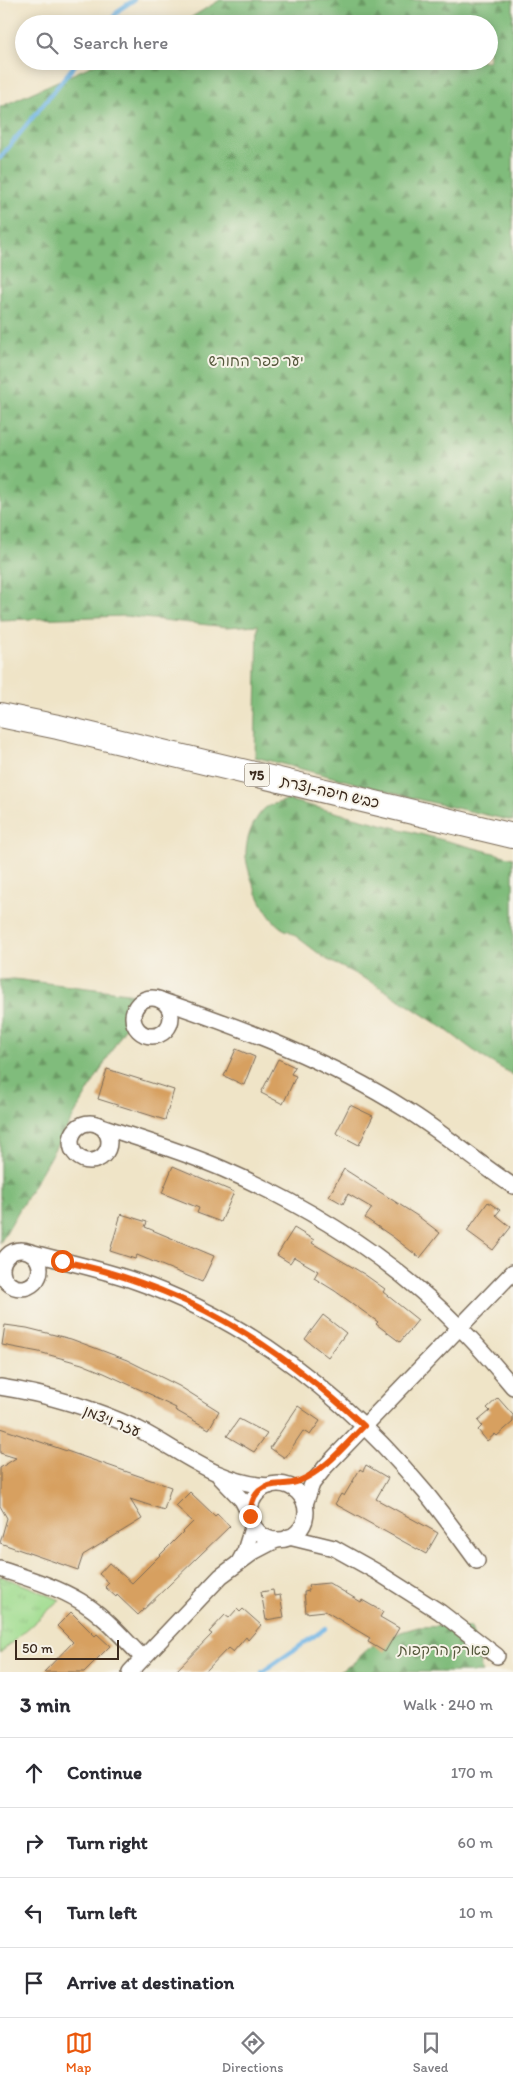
<!DOCTYPE html>
<html lang="en">
<head>
<meta charset="utf-8">
<style>
  :root { --surface:#fff; --page:#f2f2f3; --text:#2b2b33; --muted:#7c7c81; --line:#e1e1e2; --accent:#ea580c }
  body { margin:0; font-family:Itim,"Playpen Sans Hebrew",sans-serif; background:var(--page); color:var(--text) }
  .scale { position:absolute; left:15px; bottom:12px; width:104px; box-sizing:border-box; padding-left:5px; border:2px solid #3b2a1e; border-top:0; font-size:14px; line-height:18px; white-space:nowrap; color:#3b2a1e; -webkit-text-stroke:4px #f7f3e8; paint-order:stroke }
  .stop { position:absolute; width:15px; height:15px; margin:-11px; border:4px solid #ea580c; border-radius:50%; background:#fff }
  .stop.end { background:#ea580c; border-color:#fff; box-shadow:0 1px 5px #0008 }
  .list { margin:0; padding:0; list-style:none }
  h2 { display:flex; justify-content:space-between; align-items:center; height:65px; margin:0; padding:0 20px; font-size:21px }
  h2 small { font-size:16px; font-weight:400; color:var(--muted) }
  .list li { display:grid; grid-template-columns:32px 1fr auto; gap:15px; align-items:center; box-sizing:border-box; height:70px; padding:0 20px; border-top:1px solid var(--line) }
  .list b { display:block; font-size:19px; white-space:nowrap }
  .list em { font-size:16px; font-style:normal; color:var(--muted) }
  .icon { flex:none; width:28px; height:28px; fill:none; stroke:currentColor; stroke-width:2; stroke-linecap:round; stroke-linejoin:round }
  .map { position:relative; flex:none; width:513px; height:1672px; overflow:hidden }
  .search { position:absolute; background:var(--surface); box-shadow:0 2px 12px #0003; left:15px; right:15px; top:15px; height:55px; display:flex; align-items:center; gap:12px; box-sizing:border-box; padding:0 18px; border-radius:28px; color:var(--muted); font-size:19px }
  .sheet { height:345px; background:var(--surface) }
  nav { display:flex; justify-content:space-around; align-items:center; box-sizing:border-box; height:70px; border-top:1px solid var(--line); background:var(--surface); font-size:14px; color:var(--muted) }
  nav a { display:grid; justify-items:center; gap:2px }
  nav .on { color:var(--accent) }
  .map>svg:first-child { display:block }
</style>
</head>
<body>
<div class="map">
<svg width="513" height="1672" viewBox="0 0 513 1672">
  <defs>
    <pattern id="grass-tufts" width="24" height="20" patternUnits="userSpaceOnUse" patternTransform="scale(1.25)"><rect width="24" height="20" fill="#a1dd91"/><path d="M3 7l-1-3M5 7V3M7 7l1-3M15 17l-1-3M17 17v-4M19 17l1-3" fill="none" stroke="#8cbe7d"/></pattern>
    <pattern id="forest-firs" width="22" height="20" patternUnits="userSpaceOnUse" patternTransform="scale(1.25)"><rect width="22" height="20" fill="#80bc7b"/><path d="M5 1l3.5 6h-7zM16 11l3.5 6h-7z" fill="#6a9964"/></pattern>
  </defs>
  <rect width="100%" height="100%" fill="#f7f3e8"/>
  <filter id="ink" filterUnits="userSpaceOnUse"><feTurbulence type="fractalNoise" baseFrequency=".02" numOctaves="2"/><feDisplacementMap in="SourceGraphic" scale="10" xChannelSelector="R" yChannelSelector="G"/><feConvolveMatrix kernelMatrix="1 2 1 2 8 2 1 2 1" color-interpolation-filters="sRGB"/></filter>
  <filter id="wash" filterUnits="userSpaceOnUse"><feTurbulence type="fractalNoise" baseFrequency=".0096" numOctaves="4" result="noise"/><feDisplacementMap in="SourceGraphic" scale="20" xChannelSelector="R" yChannelSelector="G"/><feGaussianBlur stdDeviation="1.12" result="paint"/><feColorMatrix in="noise" values="0 0 0 0 0 0 0 0 0 0 0 0 0 0 0 0 0 1.4 0 .05"/><feComposite in="paint" operator="in"/></filter>
  <g filter="url(#wash)">
    <rect width="100%" height="100%" fill="#efe4c7"/>
    <!-- grass -->
    <path fill="url(#grass-tufts)" stroke="#6e8458" d="M0,1576L32,1588L60,1600L0,1653Z"/>
    <!-- forest -->
    <g fill="url(#forest-firs)" stroke="#5e734c">
      <path d="M220,0H513V821L421,800L255,757L258,625L227,627L125,616L0,620V107L102,61H489V24H180Z"/>
      <path d="M288,800L513,858V1075L481,1056L442,1027L375,984L326,959L289,931C268,928 248,877 246,857C245,841 252,822 263,810C267,805 281,802 288,800Z"/>
      <path d="M14,979L144,995L0,1243V980Z"/>
      <path d="M450,1626L471,1627L482,1672H339L352,1664L370,1647L401,1632L418,1627Z"/>
    </g>
    <g fill="none" stroke-linecap="round" stroke-linejoin="round">
      <!-- stream -->
      <g stroke="#70b5e6" stroke-width="4.5">
        <path d="M108,24L119,10L134,0"/>
        <path d="M0,158L78,61"/>
        <path d="M262,1672L326,1628"/>
      </g>
    </g>
    <g id="blocks">
      <!-- building -->
      <g fill="#d7a060">
        <path d="M236,1049L255,1057L244,1085L224,1076Z"/>
        <path d="M278,1059L295,1067L291,1074L296,1076L283,1104L261,1093Z"/>
        <path d="M107,1069L174,1090L165,1120L98,1099Z"/>
        <path d="M350,1105L373,1116L359,1145L336,1133Z"/>
        <path d="M173,1166L234,1192L221,1222L197,1213L199,1208L162,1193Z"/>
        <path d="M344,1169L419,1217L440,1233L420,1258L393,1237L365,1218L372,1208L348,1194L343,1204L329,1196Z"/>
        <path d="M488,1202L500,1210L496,1215L511,1227L493,1250L467,1231Z"/>
        <path d="M121,1214L147,1222L145,1227L214,1256L202,1282L137,1255L135,1259L110,1251Z"/>
        <path d="M294,1228L314,1240L312,1243L364,1274L385,1289L383,1292L418,1320L400,1342L376,1324L378,1322L335,1291L314,1278L318,1271L294,1257L290,1263L277,1255Z"/>
        <path d="M323,1315L346,1333L328,1357L305,1339Z"/>
        <path d="M5,1325L27,1328L71,1339L127,1360L179,1386L219,1411L209,1429L175,1410L176,1408L153,1397L154,1396L104,1373L82,1364L39,1352L2,1345Z"/>
        <path d="M498,1398L513,1415V1422L497,1436L495,1434L487,1441L478,1430L482,1426L478,1421L490,1411L487,1408Z"/>
        <path d="M298,1406L320,1421L310,1435L303,1431L285,1458L270,1448Z"/>
        <path d="M239,1419L267,1434L254,1452L227,1436Z"/>
        <path d="M0,1428L171,1487L164,1510L130,1499L142,1519L83,1555L78,1570L0,1543L7,1518L0,1506V1468L16,1458L0,1453Z"/>
        <path d="M366,1465L388,1478L376,1499L438,1533L426,1554L335,1504L341,1494L344,1496L360,1469L363,1471Z"/>
        <path d="M190,1492L215,1516L217,1514L230,1526L138,1615L117,1595L116,1597L105,1587L109,1583L99,1574L109,1563L132,1583L193,1522L176,1506Z"/>
        <path d="M329,1583L361,1602L362,1600L383,1612L380,1617L399,1628L385,1652L368,1642L370,1638L325,1611L306,1613L304,1592L309,1591L308,1585Z"/>
        <path d="M273,1590L274,1596L280,1595L284,1617L266,1620L261,1592Z"/>
        <path d="M237,1609L240,1612L243,1609L261,1625L248,1640L246,1637L233,1652L228,1648L205,1672H175L212,1634L209,1632L225,1615L229,1618Z"/>
        <path d="M71,1612L95,1636L97,1634L110,1646L84,1672H44L73,1642L57,1626Z"/>
      </g>
    </g>
  </g>
  <g filter="url(#ink)">
    <use href="#blocks" fill-opacity="0" stroke="#7a6b59" stroke-width="1"/>
    <g fill="none" stroke-linecap="round" stroke-linejoin="round">
      <!-- minor casing -->
      <g stroke="#7a6b59" stroke-width="18">
        <g id="minor">
          <circle cx="152" cy="1017" r="19"/>
          <path d="M160,1000C246,1029 329,1061 405,1109C443,1132 476,1162 513,1186"/>
          <circle cx="90" cy="1142" r="19"/>
          <path d="M98,1125C140,1139 182,1151 223,1169C310,1207 393,1259 460,1328C479,1346 496,1367 513,1387"/>
          <circle cx="21" cy="1269" r="19"/>
          <path d="M30,1252C65,1262 101,1269 135,1281C251,1321 347,1399 425,1492C443,1514 460,1538 477,1561"/>
          <path d="M0,1387C46,1394 95,1409 138,1429C183,1452 216,1483 269,1486"/>
          <path d="M220,1477L242,1500L250,1516"/>
          <circle cx="278" cy="1512" r="28"/>
          <path d="M305,1504L312,1484L326,1466L513,1272"/>
          <path d="M289,1537L334,1548L377,1572L440,1612L497,1656"/>
          <path d="M239,1562L245,1551L253,1525"/>
          <path d="M0,1569C27,1578 55,1586 80,1601C104,1615 123,1638 143,1658"/>
          <path d="M130,1672L221,1576L255,1551L276,1540"/>
        </g>
      </g>
      <!-- trunk casing -->
      <g stroke="#7a6b59" stroke-width="26">
        <path id="trunk" d="M0,715L58,727L513,836"/>
      </g>
      <!-- minor -->
      <use href="#minor" stroke="#fff" stroke-width="15"/>
      <!-- trunk -->
      <use href="#trunk" stroke="#fff" stroke-width="24"/>
    </g>
  </g>
  <g fill="none" stroke-linecap="round" stroke-linejoin="round" filter="url(#ink)">
    <!-- route -->
    <path stroke="#ea580c" stroke-width="6" d="M62,1261C183,1285 275,1343 364,1426C344,1446 326,1470 299,1481C286,1487 271,1481 259,1491C252,1498 251,1506 250,1516"/>
  </g>
  <g text-anchor="middle" dominant-baseline="central" stroke-width="4" stroke-linejoin="round" paint-order="stroke">
    <!-- shield labels -->
    <rect fill="#f7f3e8" stroke="#73665b" stroke-width="1" x="244.5" y="763.5" width="25" height="23" rx="4"/>
    <g font-size="14" font-weight="bold" fill="#3b2a1e">
      <text x="257" y="775">75</text>
    </g>
    <!-- park labels -->
    <g font-size="15" fill="#54573b" stroke="#f7f3e8">
      <text x="256" y="361">יער כפר החורש</text>
      <text x="444" y="1650">פארק הרקפות</text>
    </g>
    <!-- street labels -->
    <g font-size="15" fill="#3b2a1e" stroke="#f7f3e8">
      <text transform="translate(330 792) rotate(13)">כביש חיפה-נצרת</text>
      <text transform="translate(112 1421) rotate(22)">עזר ויצמן</text>
    </g>
  </g>
</svg>
<div class="scale">50 m</div>
<div class="stop" style="left:62px;top:1261px"></div>
<div class="stop end" style="left:250px;top:1516px"></div>
<div class="search"><svg class="icon" aria-label="search" viewBox="0 0 24 24"><circle cx="10" cy="10" r="6"/><path d="M15 15l6 6"/></svg>Search here</div>
</div>
<section class="sheet">
<h2>3 min<small>Walk · 240 m</small></h2>
<ul class="list">
<li><svg class="icon" aria-label="ahead" viewBox="0 0 24 24"><path d="M12 20V5M6 11l6-6 6 6"/></svg><div><b>Continue</b></div><em>170 m</em></li>
<li><svg class="icon" aria-label="right" viewBox="0 0 24 24"><path d="M7 20v-9h11M14 6l5 5-5 5"/></svg><div><b>Turn right</b></div><em>60 m</em></li>
<li><svg class="icon" aria-label="left" viewBox="0 0 24 24"><path d="M17 20v-9H6M10 6l-5 5 5 5"/></svg><div><b>Turn left</b></div><em>10 m</em></li>
<li><svg class="icon" aria-label="arrive" viewBox="0 0 24 24"><path d="M6 21V4h12l-3 4 3 4H6"/></svg><div><b>Arrive at destination</b></div></li>
</ul>
</section>
<nav>
<a class="on"><svg class="icon" aria-label="map" viewBox="0 0 24 24"><path d="M3 6l6-2 6 2 6-2v14l-6 2-6-2-6 2zM9 4v14M15 6v14"/></svg>Map</a>
<a><svg class="icon" aria-label="directions" viewBox="0 0 24 24"><path d="M12 3l9 9-9 9-9-9zM9 14v-3h6M13 9l2 2-2 2"/></svg>Directions</a>
<a><svg class="icon" aria-label="saved" viewBox="0 0 24 24"><path d="M7 4h10v16l-5-4-5 4z"/></svg>Saved</a>
</nav>
</body>
</html>
